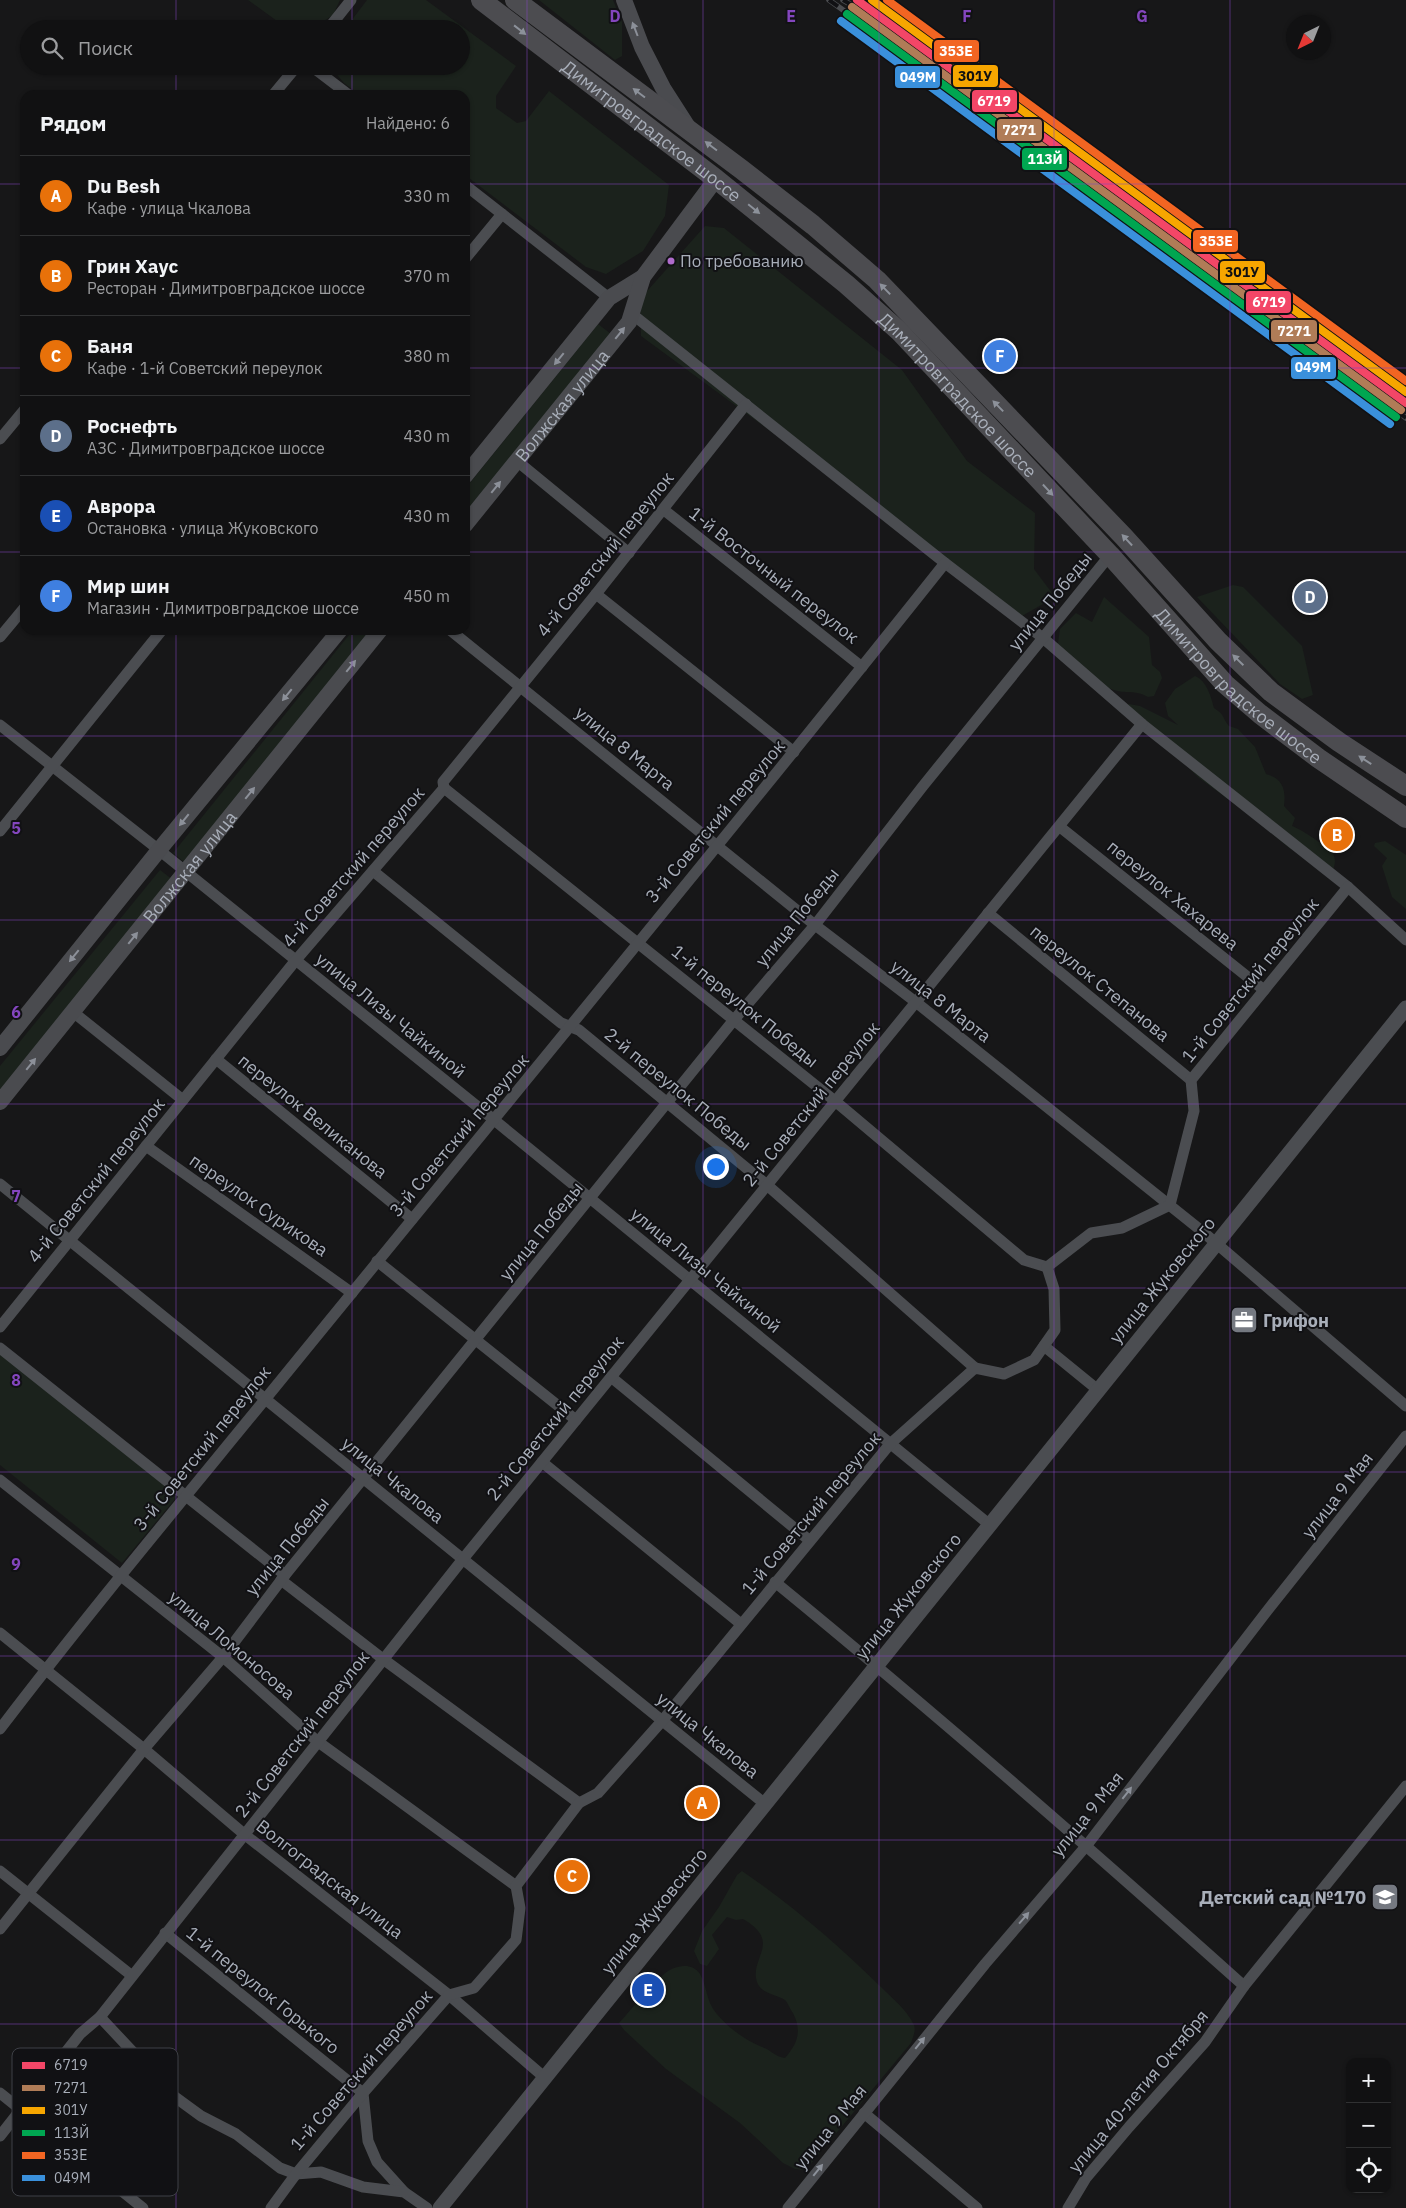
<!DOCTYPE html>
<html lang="ru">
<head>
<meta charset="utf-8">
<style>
  :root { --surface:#111112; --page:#1e1f20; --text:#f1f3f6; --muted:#9c9d9f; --line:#303132; --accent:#757981 }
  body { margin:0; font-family:"IBM Plex Sans",sans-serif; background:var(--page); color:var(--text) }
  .controls { position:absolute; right:15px; bottom:15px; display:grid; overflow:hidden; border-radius:10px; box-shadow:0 1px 4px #0004 }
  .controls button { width:45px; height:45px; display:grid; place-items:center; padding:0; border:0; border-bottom:1px solid var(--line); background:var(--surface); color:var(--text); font:25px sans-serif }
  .compass { position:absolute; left:1286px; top:15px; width:45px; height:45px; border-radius:50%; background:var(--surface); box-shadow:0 1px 4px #0004; rotate:223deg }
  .you { position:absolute; left:715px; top:1166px; width:18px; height:18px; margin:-12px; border:4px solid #fff; border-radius:50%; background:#1a73e8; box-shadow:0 0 0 8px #1a73e833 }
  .badge { display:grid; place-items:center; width:32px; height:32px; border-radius:50%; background:var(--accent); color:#fff; font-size:16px; font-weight:700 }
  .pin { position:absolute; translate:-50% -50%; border:2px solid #fff; box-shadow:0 1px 5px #0006 }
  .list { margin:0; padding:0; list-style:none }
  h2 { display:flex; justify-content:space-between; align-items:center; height:65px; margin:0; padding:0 20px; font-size:21px }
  h2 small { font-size:16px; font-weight:400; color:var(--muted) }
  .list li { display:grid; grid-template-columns:32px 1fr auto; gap:15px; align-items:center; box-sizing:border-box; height:80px; padding:0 20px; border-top:1px solid var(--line) }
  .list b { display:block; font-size:19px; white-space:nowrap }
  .list p { margin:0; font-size:16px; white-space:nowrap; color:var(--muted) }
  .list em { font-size:16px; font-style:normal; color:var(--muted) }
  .icon { flex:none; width:28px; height:28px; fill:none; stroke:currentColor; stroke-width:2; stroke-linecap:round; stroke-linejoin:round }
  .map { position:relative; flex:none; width:1406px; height:2208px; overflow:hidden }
  .search { position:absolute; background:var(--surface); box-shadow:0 1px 4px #0004; left:20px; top:20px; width:450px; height:55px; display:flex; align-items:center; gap:12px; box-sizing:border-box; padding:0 18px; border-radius:28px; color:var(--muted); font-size:19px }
  .panel { position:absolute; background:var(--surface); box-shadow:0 1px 4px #0004; left:20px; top:90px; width:450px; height:545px; border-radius:15px }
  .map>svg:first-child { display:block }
</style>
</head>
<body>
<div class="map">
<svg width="1406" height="2208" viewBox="0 0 1406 2208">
  <rect width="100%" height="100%" fill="#171718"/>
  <!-- green -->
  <g fill="#1b221c">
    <path d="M248,0H340L333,15L312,29H288Z"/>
    <path d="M367,0H426L516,66L496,96V108L517,123L526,121L549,91L669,185L665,216L643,251L606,274L586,267L465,175V95H360L344,83L334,71L333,66H461V29H345Z"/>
    <path d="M539,0H613L622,22V56L615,60Z"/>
    <path d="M705,226L724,228L902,370L967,461L1035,513L1034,569L1055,597L1022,616L641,336L640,299Z"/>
    <path d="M598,324L611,334L465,513V489Z"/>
    <path d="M1233,585L1243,587L1302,646L1313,695L1302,699L1280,684L1197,597Z"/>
    <path d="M1104,597L1149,637L1152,665L1160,672L1162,678L1154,696L1148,697C1134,689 1127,695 1111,689C1096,683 1071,661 1057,650L1060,629L1076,613L1092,622Z"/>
    <path d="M353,630H374L185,863L173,853Z"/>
    <path d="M1195,676C1206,680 1211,696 1214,708C1226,716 1221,716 1229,726L1238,729L1255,747L1266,774C1283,778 1286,790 1284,806L1295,818L1292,826C1302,830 1326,845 1333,854C1336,859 1335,865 1333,870L1289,848L1247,813L1199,778L1126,706L1129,704L1140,706L1178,725L1168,716L1165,703L1175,689Z"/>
    <path d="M1385,841L1406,855V909L1392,897L1382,866L1387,858L1374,846L1375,843Z"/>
    <path d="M160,870L173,880L0,1092V1066Z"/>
    <path d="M0,1350L179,1494L122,1563L0,1465Z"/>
    <path d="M742,1871C792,1905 838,1945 881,1987C892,1998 907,2010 914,2025C916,2031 913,2037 911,2043L809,2166L803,2170L795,2169L783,2163L740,2123L666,2069L624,2030L619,2023C633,2008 647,1988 663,1975C673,1966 691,1961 700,1974C707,1986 706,2001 716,2013C727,2027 745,2040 762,2047C771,2050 775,2057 785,2058C798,2043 802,2031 793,2013C790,2009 788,2003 785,2000C776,1994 761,1994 757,1982C749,1958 783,1942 743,1919L736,1920L727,1917L712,1935L719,1949L707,1966L700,1964L694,1951L702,1931L719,1907L737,1875Z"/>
  </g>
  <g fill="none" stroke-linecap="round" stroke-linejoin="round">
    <!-- minor -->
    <g stroke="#4b4d51" stroke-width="11">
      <path d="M328,29L351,0"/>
      <path d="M311,66L349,95"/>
      <path d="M273,95L297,66"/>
      <path d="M465,185L609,298"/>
      <path d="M465,259L502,214"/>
      <path d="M632,314L945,563L1043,638L1142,724L1348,887L1406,940"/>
      <path d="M0,439L25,409"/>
      <path d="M517,461L629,553"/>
      <path d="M664,510L862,667"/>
      <path d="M596,594L794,752"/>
      <path d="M450,630L815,925L917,1003L1203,1232L1406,1406"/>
      <path d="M0,637L25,607"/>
      <path d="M0,725L159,850L493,1119L990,1525"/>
      <path d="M444,788L835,1101L1024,1260L1047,1267"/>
      <path d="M1060,827L1264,990"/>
      <path d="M0,831L162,630"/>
      <path d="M373,871L561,1023L579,1030L767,1185L975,1368"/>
      <path d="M988,913L1191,1080"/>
      <path d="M73,1012L183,1100"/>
      <path d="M216,1059L412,1219"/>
      <path d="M146,1146L352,1293"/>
      <path d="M0,1184L765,1804"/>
      <path d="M377,1261L576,1420"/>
      <path d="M0,1327L296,960L444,788L443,782L596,594L746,404"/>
      <path d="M1044,1346L1098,1390"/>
      <path d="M0,1348L285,1575"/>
      <path d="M611,1377L809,1540"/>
      <path d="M542,1462L741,1624"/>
      <path d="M0,1480L223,1657L317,1741L516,1886"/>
      <path d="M281,1580L383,1659L579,1803"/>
      <path d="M775,1582C935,1713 1090,1848 1244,1986"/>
      <path d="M0,1633L144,1749L244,1834L449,1995L544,2077"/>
      <path d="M0,1729C96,1603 198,1482 298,1359C514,1094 732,831 945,563"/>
      <path d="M0,1871L131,1975"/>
      <path d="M0,1929L144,1749L223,1657L285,1575L733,1021L815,925L923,786L1110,555"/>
      <path d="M165,1933L363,2093L368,2141L377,2162L404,2192"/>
      <path d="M100,2017L175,2097L201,2116L236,2134L280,2168L296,2174L321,2172L363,2187L404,2192L427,2208"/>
      <path d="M0,2093L143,2208"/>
      <path d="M864,2113L977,2208"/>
      <path d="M0,2136L80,2034L100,2017L463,1559L1142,724"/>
      <path d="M82,2158L149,2071"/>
      <path d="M271,2208L296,2174L363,2093L449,1995L474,1988L516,1940L520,1908L516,1886L579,1803L598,1793L662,1721L890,1444L975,1368L1004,1374L1034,1360L1055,1330L1054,1289L1047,1267L1091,1233L1122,1228L1170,1205L1194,1111L1191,1080L1348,887"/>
      <path d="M788,2208L985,1964L1087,1845L1267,1611L1406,1436"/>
      <path d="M1068,2208L1086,2178L1129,2127L1205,2042L1244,1986L1406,1786"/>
    </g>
    <!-- tertiary -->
    <path stroke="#4b4d51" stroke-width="15" d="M440,2208L1406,1008"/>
    <!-- secondary -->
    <g stroke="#4a4b4f" stroke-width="16">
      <path d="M624,0L642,47L663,88L688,127"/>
      <path d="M465,476L609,298L643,277"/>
      <path id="s1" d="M465,525L629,322L643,277L716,179"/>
      <path d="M0,1048L159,850L340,630"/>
      <path id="s2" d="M0,1102L380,630"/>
    </g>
    <!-- trunk -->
    <g stroke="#4c4c50" stroke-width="20">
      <path id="s3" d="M481,0L716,179L846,284L899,331L1110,555L1225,684L1260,714L1318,758L1406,818"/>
      <path d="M515,0L741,169L813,225L877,280L1124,537L1218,641L1271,692L1339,742L1406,786"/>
    </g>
    <!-- rail casing -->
    <g stroke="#4b4d50" stroke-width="5.5">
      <g id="rail">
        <path d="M829,0L1092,187L1406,418"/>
        <path d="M843,0L913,40"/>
      </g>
    </g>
    <!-- rail -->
    <use href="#rail" stroke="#111114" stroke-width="4" stroke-dasharray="11" stroke-linecap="butt"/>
    <!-- rail-1 casing -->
    <g stroke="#111114" stroke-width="11">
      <path id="rail-1" d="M857,0L1406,403"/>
    </g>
    <!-- rail-2 casing -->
    <g stroke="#111114" stroke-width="11">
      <path id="rail-2" d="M852,7L1401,410"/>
    </g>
    <!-- rail-3 casing -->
    <g stroke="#111114" stroke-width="11">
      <path id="rail-3" d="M872,0L1406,392"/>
    </g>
    <!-- rail-4 casing -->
    <g stroke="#111114" stroke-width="11">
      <path id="rail-4" d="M847,14L1396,417"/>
    </g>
    <!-- rail-5 casing -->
    <g stroke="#111114" stroke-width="11">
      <path id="rail-5" d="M887,0L1406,381"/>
    </g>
    <!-- rail-6 casing -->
    <g stroke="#111114" stroke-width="11">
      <path id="rail-6" d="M841,21L1390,424"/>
    </g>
    <!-- rail-1 -->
    <use href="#rail-1" stroke="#f34667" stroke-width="8"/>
    <!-- rail-2 -->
    <use href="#rail-2" stroke="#b07c57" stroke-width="8"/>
    <!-- rail-3 -->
    <use href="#rail-3" stroke="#f7a600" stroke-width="8"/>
    <!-- rail-4 -->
    <use href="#rail-4" stroke="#00a651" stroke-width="8"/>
    <!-- rail-5 -->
    <use href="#rail-5" stroke="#f26522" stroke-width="8"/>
    <!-- rail-6 -->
    <use href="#rail-6" stroke="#3a90db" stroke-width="8"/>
  </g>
  <!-- one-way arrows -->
  <defs><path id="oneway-solid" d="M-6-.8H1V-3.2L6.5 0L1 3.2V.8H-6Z" transform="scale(1.25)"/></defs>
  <g fill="#8c9099">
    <use href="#oneway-solid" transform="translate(635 29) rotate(-111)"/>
    <use href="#oneway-solid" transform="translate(620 333) rotate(-51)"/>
    <use href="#oneway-solid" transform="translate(559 359) rotate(129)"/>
    <use href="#oneway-solid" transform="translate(496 487) rotate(-51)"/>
    <use href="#oneway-solid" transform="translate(351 666) rotate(-51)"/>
    <use href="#oneway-solid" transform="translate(287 695) rotate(129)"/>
    <use href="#oneway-solid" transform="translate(250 793) rotate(-51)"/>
    <use href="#oneway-solid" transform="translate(184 820) rotate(129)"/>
    <use href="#oneway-solid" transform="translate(133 938) rotate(-51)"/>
    <use href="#oneway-solid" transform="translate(74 956) rotate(129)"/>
    <use href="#oneway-solid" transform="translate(31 1064) rotate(-51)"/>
  </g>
  <g fill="#8c919a">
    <use href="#oneway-solid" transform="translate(520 30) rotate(38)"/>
    <use href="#oneway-solid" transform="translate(639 93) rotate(-143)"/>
    <use href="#oneway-solid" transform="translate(711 146) rotate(-143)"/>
    <use href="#oneway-solid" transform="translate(754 209) rotate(39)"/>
    <use href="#oneway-solid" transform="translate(885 289) rotate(-134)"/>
    <use href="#oneway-solid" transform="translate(998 406) rotate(-134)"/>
    <use href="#oneway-solid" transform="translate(1048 490) rotate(47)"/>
    <use href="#oneway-solid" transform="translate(1127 540) rotate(-133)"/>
    <use href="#oneway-solid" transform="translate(1238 660) rotate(-136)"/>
    <use href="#oneway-solid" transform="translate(1365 760) rotate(-147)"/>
    <use href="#oneway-solid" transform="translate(1127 1793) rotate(-52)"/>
    <use href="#oneway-solid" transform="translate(1024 1918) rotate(-49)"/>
    <use href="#oneway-solid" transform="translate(920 2043) rotate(-51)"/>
    <use href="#oneway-solid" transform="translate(818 2170) rotate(-51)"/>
  </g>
  <!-- grid -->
  <path fill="none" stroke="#8446be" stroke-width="1" stroke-opacity="0.55" d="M176,0V29M352,0V29M527,0V2208M703,0V2208M879,0V2208M1054,0V2208M1230,0V2208M176,66V95M352,66V95M0,184H25M465,184H1406M0,368H25M465,368H1406M0,552H25M465,552H1406M176,630V2208M352,630V2208M0,736H1406M0,920H1406M0,1104H1406M0,1288H1406M0,1472H1406M0,1656H1406M0,1840H1406M0,2024H1406"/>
  <!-- icons -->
  <defs>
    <g id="office-square" transform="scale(1.4375)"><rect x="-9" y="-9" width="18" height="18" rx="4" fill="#757981" stroke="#111114"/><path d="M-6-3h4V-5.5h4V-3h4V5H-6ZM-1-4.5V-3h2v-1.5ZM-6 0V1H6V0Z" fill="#fff"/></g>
    <g id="school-square" transform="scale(1.4375)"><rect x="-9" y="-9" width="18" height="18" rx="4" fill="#757981" stroke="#111114"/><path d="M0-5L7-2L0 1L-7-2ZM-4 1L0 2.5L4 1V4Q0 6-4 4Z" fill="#fff"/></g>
  </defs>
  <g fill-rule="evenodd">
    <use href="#office-square" x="1244" y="1320"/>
    <use href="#school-square" x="1385" y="1897"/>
  </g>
  <!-- markers -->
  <circle fill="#b06ccc" stroke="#111114" stroke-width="2" cx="671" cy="261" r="4.5"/>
  <g text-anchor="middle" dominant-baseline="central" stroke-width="4" stroke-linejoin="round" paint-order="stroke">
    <!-- bus labels -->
    <g font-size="17" fill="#a8aeb9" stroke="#111114" text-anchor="start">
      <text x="680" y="261">По требованию</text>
    </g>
    <!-- street labels -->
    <g font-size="18" fill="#a8aeb9" stroke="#111114">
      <text stroke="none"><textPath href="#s3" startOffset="215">Димитровградское шоссе</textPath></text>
      <text stroke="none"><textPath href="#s3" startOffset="620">Димитровградское шоссе</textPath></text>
      <text stroke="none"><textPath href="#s1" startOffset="154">Волжская улица</textPath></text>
      <text transform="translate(605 554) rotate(-51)">4-й Советский переулок</text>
      <text transform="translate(774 575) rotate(38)">1-й Восточный переулок</text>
      <text transform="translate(1050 601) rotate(-51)">улица Победы</text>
      <text stroke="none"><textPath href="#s3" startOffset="1025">Димитровградское шоссе</textPath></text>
      <text transform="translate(625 748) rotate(39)">улица 8 Марта</text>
      <text transform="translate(715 821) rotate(-50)">3-й Советский переулок</text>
      <text stroke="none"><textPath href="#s2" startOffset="302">Волжская улица</textPath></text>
      <text transform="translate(353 867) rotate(-49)">4-й Советский переулок</text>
      <text transform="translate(1173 895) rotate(39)">переулок Хахарева</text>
      <text transform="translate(797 917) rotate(-51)">улица Победы</text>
      <text transform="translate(1250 980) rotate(-51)">1-й Советский переулок</text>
      <text transform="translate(1100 983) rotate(39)">переулок Степанова</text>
      <text transform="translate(941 1001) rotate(38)">улица 8 Марта</text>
      <text transform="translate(745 1006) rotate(39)">1-й переулок Победы</text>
      <text transform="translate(391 1015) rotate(39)">улица Лизы Чайкиной</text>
      <text transform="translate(678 1089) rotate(39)">2-й переулок Победы</text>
      <text transform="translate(811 1104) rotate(-51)">2-й Советский переулок</text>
      <text transform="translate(313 1116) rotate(39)">переулок Великанова</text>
      <text transform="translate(459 1135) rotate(-50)">3-й Советский переулок</text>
      <text transform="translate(96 1180) rotate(-51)">4-й Советский переулок</text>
      <text transform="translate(259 1205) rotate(35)">переулок Сурикова</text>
      <text transform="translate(541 1231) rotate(-51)">улица Победы</text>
      <text transform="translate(706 1270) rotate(39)">улица Лизы Чайкиной</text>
      <text transform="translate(1162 1280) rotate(-51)">улица Жуковского</text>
      <text transform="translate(555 1418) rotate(-51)">2-й Советский переулок</text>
      <text transform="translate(202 1448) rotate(-51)">3-й Советский переулок</text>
      <text transform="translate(393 1480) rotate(39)">улица Чкалова</text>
      <text transform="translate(1337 1495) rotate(-52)">улица 9 Мая</text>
      <text transform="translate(811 1513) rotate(-50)">1-й Советский переулок</text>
      <text transform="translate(287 1546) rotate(-51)">улица Победы</text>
      <text transform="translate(908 1596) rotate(-51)">улица Жуковского</text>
      <text transform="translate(232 1645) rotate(40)">улица Ломоносова</text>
      <text transform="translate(302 1734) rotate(-52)">2-й Советский переулок</text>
      <text transform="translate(708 1735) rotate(39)">улица Чкалова</text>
      <text transform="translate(1087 1814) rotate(-51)">улица 9 Мая</text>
      <text transform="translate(330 1879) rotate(38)">Волгоградская улица</text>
      <text transform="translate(654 1911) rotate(-51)">улица Жуковского</text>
      <text transform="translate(263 1990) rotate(39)">1-й переулок Горького</text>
      <text transform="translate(361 2070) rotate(-49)">1-й Советский переулок</text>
      <text transform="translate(1138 2091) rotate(-50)">улица 40-летия Октября</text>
      <text transform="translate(830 2127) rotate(-51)">улица 9 Мая</text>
    </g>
    <!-- poi labels -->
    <g font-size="18" font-weight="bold" fill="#a8aeb9" stroke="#111114" text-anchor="start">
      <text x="1263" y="1320">Грифон</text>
      <text x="1366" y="1897" text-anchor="end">Детский сад №170</text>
    </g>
  </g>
  <!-- legend -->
  <rect x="12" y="2048" width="166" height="148" rx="8" fill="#111114" stroke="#3e4046" stroke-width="1"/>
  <rect x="22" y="2062" width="23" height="7" fill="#f34667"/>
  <rect x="22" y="2085" width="23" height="6" fill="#b07c57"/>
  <rect x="22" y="2107" width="23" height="7" fill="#f7a600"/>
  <rect x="22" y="2130" width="23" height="6" fill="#00a651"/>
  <rect x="22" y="2152" width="23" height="7" fill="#f26522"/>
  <rect x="22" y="2175" width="23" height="6" fill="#3a90db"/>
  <g font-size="14" fill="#a8aeb9">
    <text x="54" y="2070">6719</text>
    <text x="54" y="2093">7271</text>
    <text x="54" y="2115">301У</text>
    <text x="54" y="2138">113Й</text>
    <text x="54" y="2160">353Е</text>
    <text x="54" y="2183">049М</text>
  </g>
  <g font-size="16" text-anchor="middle" font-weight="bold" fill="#8446be" stroke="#111114" stroke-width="4" stroke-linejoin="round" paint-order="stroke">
    <text x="615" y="22">D</text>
    <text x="791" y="22">E</text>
    <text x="967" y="22">F</text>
    <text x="1142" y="22">G</text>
    <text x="16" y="834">5</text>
    <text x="16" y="1018">6</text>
    <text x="16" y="1202">7</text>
    <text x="16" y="1386">8</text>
    <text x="16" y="1570">9</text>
  </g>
  <g stroke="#111114" stroke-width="2">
    <rect x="933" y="39" width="47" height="24" rx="5" fill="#f26522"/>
    <rect x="952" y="64" width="47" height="24" rx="5" fill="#f7a600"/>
    <rect x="894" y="65" width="47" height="24" rx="5" fill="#3a90db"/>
    <rect x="971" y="89" width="47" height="24" rx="5" fill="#f34667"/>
    <rect x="996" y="118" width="47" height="24" rx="5" fill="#b07c57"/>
    <rect x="1021" y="147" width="47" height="24" rx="5" fill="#00a651"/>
    <rect x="1192" y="229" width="47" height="24" rx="5" fill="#f26522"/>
    <rect x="1219" y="260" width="47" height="24" rx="5" fill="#f7a600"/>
    <rect x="1245" y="290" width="47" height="24" rx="5" fill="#f34667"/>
    <rect x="1270" y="319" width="48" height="24" rx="5" fill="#b07c57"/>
    <rect x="1290" y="356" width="47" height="24" rx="5" fill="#3a90db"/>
  </g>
  <g font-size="14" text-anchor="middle" font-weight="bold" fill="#fff">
    <text x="956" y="56">353Е</text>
    <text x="918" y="82">049М</text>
    <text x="994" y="106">6719</text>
    <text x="1019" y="135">7271</text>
    <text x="1045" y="164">113Й</text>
    <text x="1216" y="246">353Е</text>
    <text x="1269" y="307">6719</text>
    <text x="1294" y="336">7271</text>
    <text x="1313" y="372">049М</text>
  </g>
  <g font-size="14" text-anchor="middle" font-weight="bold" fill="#111">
    <text x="975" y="81">301У</text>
    <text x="1242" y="277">301У</text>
  </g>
</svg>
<div class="controls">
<button>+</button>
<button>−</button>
<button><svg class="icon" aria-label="locate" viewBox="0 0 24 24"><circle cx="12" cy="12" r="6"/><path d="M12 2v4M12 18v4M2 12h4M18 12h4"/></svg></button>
</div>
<svg class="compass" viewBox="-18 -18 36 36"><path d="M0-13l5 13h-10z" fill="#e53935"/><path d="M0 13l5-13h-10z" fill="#9c9d9f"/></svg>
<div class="you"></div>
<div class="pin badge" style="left:702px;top:1803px;background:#e8710a">A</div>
<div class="pin badge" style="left:1337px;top:835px;background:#e8710a">B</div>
<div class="pin badge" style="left:572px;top:1876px;background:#e8710a">C</div>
<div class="pin badge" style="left:1310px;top:597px;background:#5c6f8a">D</div>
<div class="pin badge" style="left:648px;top:1990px;background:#1a4fb4">E</div>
<div class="pin badge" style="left:1000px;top:356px;background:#3f7fe0">F</div>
<div class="search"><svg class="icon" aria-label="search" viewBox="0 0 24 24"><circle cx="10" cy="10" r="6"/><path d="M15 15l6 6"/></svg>Поиск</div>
<section class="panel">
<h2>Рядом<small>Найдено: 6</small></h2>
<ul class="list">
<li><span class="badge" style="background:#e8710a">A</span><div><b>Du Besh</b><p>Кафе · улица Чкалова</p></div><em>330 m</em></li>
<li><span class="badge" style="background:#e8710a">B</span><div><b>Грин Хаус</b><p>Ресторан · Димитровградское шоссе</p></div><em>370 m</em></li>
<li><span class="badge" style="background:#e8710a">C</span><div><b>Баня</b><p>Кафе · 1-й Советский переулок</p></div><em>380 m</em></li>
<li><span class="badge" style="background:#5c6f8a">D</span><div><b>Роснефть</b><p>АЗС · Димитровградское шоссе</p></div><em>430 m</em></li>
<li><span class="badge" style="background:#1a4fb4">E</span><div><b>Аврора</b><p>Остановка · улица Жуковского</p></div><em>430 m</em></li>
<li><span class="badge" style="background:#3f7fe0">F</span><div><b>Мир шин</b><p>Магазин · Димитровградское шоссе</p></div><em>450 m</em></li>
</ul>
</section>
</div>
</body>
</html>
